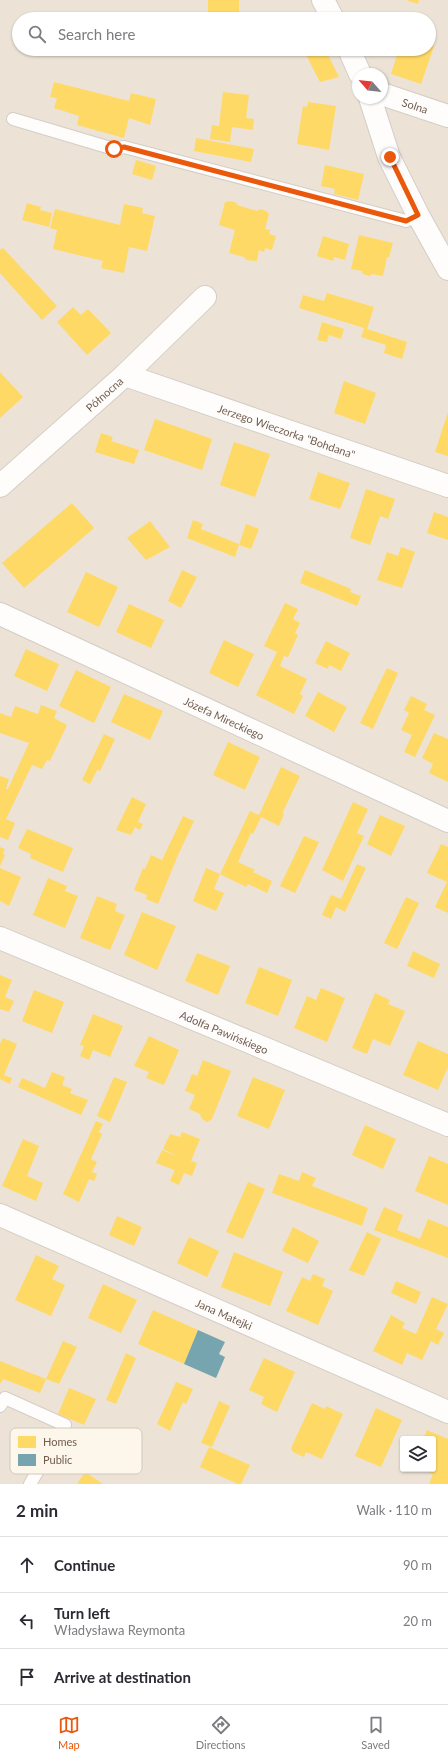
<!DOCTYPE html>
<html lang="en">
<head>
<meta charset="utf-8">
<style>
  :root { --surface:#fff; --page:#f2f2f3; --text:#2b2b33; --muted:#7c7c81; --line:#e1e1e2; --accent:#ea580c }
  body { margin:0; font-family:Lato,sans-serif; background:var(--page); color:var(--text) }
  .controls { position:absolute; right:12px; bottom:12px; display:grid; overflow:hidden; border-radius:4px; box-shadow:0 1px 3px #0004 }
  .controls button { width:36px; height:36px; display:grid; place-items:center; padding:0; border:0; border-bottom:1px solid var(--line); background:var(--surface); color:var(--text); font:20px sans-serif }
  .compass { position:absolute; left:352px; top:68px; width:36px; height:36px; border-radius:50%; background:var(--surface); box-shadow:0 1px 3px #0004; rotate:297deg }
  .stop { position:absolute; width:12px; height:12px; margin:-9px; border:3px solid #ea580c; border-radius:50%; background:#fff }
  .stop.end { background:#ea580c; border-color:#fff; box-shadow:0 1px 4px #0008 }
  .list { margin:0; padding:0; list-style:none }
  h2 { display:flex; justify-content:space-between; align-items:center; height:52px; margin:0; padding:0 16px; font-size:17px }
  h2 small { font-size:13px; font-weight:400; color:var(--muted) }
  .list li { display:grid; grid-template-columns:26px 1fr auto; gap:12px; align-items:center; box-sizing:border-box; height:56px; padding:0 16px; border-top:1px solid var(--line) }
  .list b { display:block; font-size:15px; white-space:nowrap }
  .list p { margin:0; font-size:13px; white-space:nowrap; color:var(--muted) }
  .list em { font-size:13px; font-style:normal; color:var(--muted) }
  .icon { flex:none; width:22px; height:22px; fill:none; stroke:currentColor; stroke-width:2; stroke-linecap:round; stroke-linejoin:round }
  .map { position:relative; flex:none; width:448px; height:1484px; overflow:hidden }
  .search { position:absolute; background:var(--surface); box-shadow:0 1px 3px #0004; left:12px; right:12px; top:12px; height:44px; display:flex; align-items:center; gap:10px; box-sizing:border-box; padding:0 14px; border-radius:22px; color:var(--muted); font-size:15px }
  .sheet { height:220px; background:var(--surface) }
  nav { display:flex; justify-content:space-around; align-items:center; box-sizing:border-box; height:56px; border-top:1px solid var(--line); background:var(--surface); font-size:11px; color:var(--muted) }
  nav a { display:grid; justify-items:center; gap:2px }
  nav .on { color:var(--accent) }
  .map>svg:first-child { display:block }
</style>
</head>
<body>
<div class="map">
<svg width="448" height="1484" viewBox="0 0 448 1484">
  <rect width="100%" height="100%" fill="#f5f1e9"/>
  <!-- residential -->
  <path fill="#ece3d6" fill-rule="evenodd" d="M0,0H448V1484H0ZM19,19H429V49H19ZM358,74H382V98H358ZM403,1439H433V1469H403Z"/>
  <!-- homes -->
  <g fill="#ffd966">
    <rect x="208" y="0" width="31" height="19"/>
    <path d="M406,0H419L418,4Z"/>
    <path d="M429,45L434,46L421,84L391,74L399,49H429Z"/>
    <path d="M303,49H325L339,77L320,82Z"/>
    <path d="M54,82L129,101L131,93L156,99L150,125L129,118L124,138L77,125L79,116L54,108L57,98L50,97Z"/>
    <path d="M223,92L249,95L246,118L254,119L253,130L232,127L230,142L210,139L212,125L219,126Z"/>
    <path d="M308,102L336,106L329,150L297,144L303,106L307,107Z"/>
    <path d="M196,138L254,149L251,162L194,151Z"/>
    <path d="M136,160L156,166L152,180L132,174Z"/>
    <path d="M325,165L364,174L358,200L334,194L335,189L321,186Z"/>
    <path d="M230,201L237,203V205L257,211L260,209L266,211L269,214L265,229L270,230L269,234L276,236L272,250L265,248L264,252L259,250L257,261L246,260L244,257L229,253L235,230L219,225L225,202Z"/>
    <path d="M27,203L41,207L40,210L52,213L49,227L22,220Z"/>
    <path d="M124,204L143,208L142,213L155,216L147,251L129,247L124,273L101,268L103,261L53,249L57,230L50,228L55,209L120,225Z"/>
    <path d="M359,235L393,243L389,257H387L383,276L372,274L370,276L363,274L362,271L351,269Z"/>
    <path d="M323,236L349,244L345,260L334,257L333,261L317,256Z"/>
    <path d="M3,248L57,306L42,320L0,273V250Z"/>
    <path d="M327,293L374,307L367,329L407,342L402,359L384,353L386,345L361,337L364,328L299,308L303,295L324,301Z"/>
    <path d="M73,307L81,315L88,309L111,333L87,355L57,322Z"/>
    <path d="M322,322L344,329L341,339L329,335L327,342L317,340Z"/>
    <path d="M0,372L23,397L0,418Z"/>
    <path d="M344,381L376,393L365,424L334,413Z"/>
    <path d="M448,412V456L435,452Z"/>
    <path d="M155,419L212,439L202,470L144,450Z"/>
    <path d="M101,433L113,437L111,441L139,450L134,464L95,452Z"/>
    <path d="M234,442L270,454L255,497L220,485Z"/>
    <path d="M318,472L350,483L340,509L309,499Z"/>
    <path d="M366,489L395,499L388,519L380,516L370,545L350,538Z"/>
    <path d="M72,503L94,528L24,588L2,563Z"/>
    <path d="M434,512L448,517V540L427,533Z"/>
    <path d="M193,520L203,524L201,529L239,544L235,557L187,538Z"/>
    <path d="M150,521L170,547L146,560L127,538Z"/>
    <path d="M246,524L259,529L251,549L239,545Z"/>
    <path d="M401,547L415,552L402,588L377,580L387,552L398,556Z"/>
    <path d="M182,570L197,577L181,608L168,601Z"/>
    <path d="M305,570L351,589L350,592L361,596L357,606L300,583Z"/>
    <path d="M86,572L118,587L99,627L67,612Z"/>
    <path d="M285,603L298,609L293,619L300,623L295,633L298,635L288,657L284,656L280,666L307,679L300,694L303,696L294,714L256,695L277,652L264,646Z"/>
    <path d="M129,604L164,620L151,648L116,632Z"/>
    <path d="M224,640L254,654L238,687L209,673Z"/>
    <path d="M326,641L350,653L341,671L329,665L328,669L315,663Z"/>
    <path d="M26,649L59,664L47,691L14,676Z"/>
    <path d="M387,668L398,673L373,729L360,723Z"/>
    <path d="M76,670L111,687L94,723L59,706Z"/>
    <path d="M318,692L347,707L334,732L305,716Z"/>
    <path d="M124,694L163,711L150,740L111,722Z"/>
    <path d="M411,696L427,704L424,710L435,715L415,757L404,752L412,735L401,730L409,713L404,710Z"/>
    <path d="M41,705L57,711L54,718L67,725L50,761L47,760L42,769L32,765L6,819L15,823L8,840L0,837V776L9,779L6,789H8L29,743L0,733V713L11,717L15,706L38,714Z"/>
    <path d="M434,733L448,739V782L429,773L433,764L422,758Z"/>
    <path d="M104,734L115,739L100,771L97,770L90,784L82,780Z"/>
    <path d="M228,742L260,757L245,790L213,775Z"/>
    <path d="M281,767L300,776L282,814H284L279,826L261,817L253,834L251,833L238,862L255,870L253,872L272,881L267,893L248,884L246,887L220,874L214,889L224,893L216,911L193,901L206,868L220,874L250,811L259,815Z"/>
    <path d="M132,797L146,804L138,822L143,824L140,830L135,827L131,835L116,830Z"/>
    <path d="M353,802L368,809L357,833L364,836L343,881L322,870Z"/>
    <path d="M380,815L405,826L391,856L367,844Z"/>
    <path d="M183,816L194,821L178,855L158,904L146,899L147,895L134,890L143,868L145,869L151,855L162,860Z"/>
    <path d="M27,829L73,848L63,872L30,858L31,854L18,848Z"/>
    <path d="M304,836L319,842L295,893L280,886Z"/>
    <path d="M441,844L448,847V913L435,907L447,882L427,873Z"/>
    <path d="M0,847L5,849L3,854L5,855L0,866Z"/>
    <path d="M357,864L366,868L345,912L336,907L331,919L322,915L331,895L341,899Z"/>
    <path d="M0,868L21,877L9,906L0,901Z"/>
    <path d="M48,878L67,886L65,891L78,896L65,928L33,915Z"/>
    <path d="M97,896L117,904L115,911L125,915L110,950L80,938Z"/>
    <path d="M406,897L419,903L397,949L384,943Z"/>
    <path d="M142,912L176,926L157,970L124,955Z"/>
    <path d="M413,951L440,964L434,978L407,966Z"/>
    <path d="M197,953L230,966L218,995L185,981Z"/>
    <path d="M259,967L292,980L278,1016L245,1003Z"/>
    <path d="M0,975L12,980L5,997L14,1001L9,1012L0,1009Z"/>
    <path d="M321,988L345,998L327,1042L294,1028L307,996L316,1000Z"/>
    <path d="M34,990L64,1002L52,1033L22,1021Z"/>
    <path d="M375,993L390,1000L388,1004L405,1011L390,1046L373,1039L367,1054L352,1048Z"/>
    <path d="M93,1014L123,1026L110,1057L93,1050L89,1060L80,1056L84,1046L80,1045Z"/>
    <path d="M149,1036L179,1050L164,1085L146,1078L149,1072L134,1066Z"/>
    <path d="M3,1038L17,1044L4,1075L12,1078L10,1084L0,1079V1044Z"/>
    <path d="M418,1041L448,1054V1067L438,1090L403,1075Z"/>
    <path d="M203,1060L231,1071L212,1119L207,1122L202,1119L200,1114L189,1109L195,1095L185,1091L192,1074L197,1076Z"/>
    <path d="M52,1072L65,1077L62,1085L72,1089L70,1093L88,1100L81,1115L18,1087L22,1078L45,1088Z"/>
    <path d="M114,1077L127,1082L110,1122L97,1116Z"/>
    <path d="M253,1077L285,1090L269,1129L237,1116Z"/>
    <path d="M96,1121L103,1124L99,1132L102,1134L91,1159L97,1162L92,1172L97,1174L94,1181L89,1179L79,1202L63,1194Z"/>
    <path d="M365,1125L396,1139L383,1169L352,1155Z"/>
    <path d="M182,1132L200,1139L191,1161L197,1163L192,1176L184,1173L179,1185L170,1181L175,1169L174,1170L156,1163L162,1150L179,1157L163,1149L170,1134L180,1137Z"/>
    <path d="M23,1139L39,1146L27,1176L43,1183L36,1201L2,1186Z"/>
    <path d="M429,1156L448,1164V1205L415,1191Z"/>
    <path d="M302,1172L316,1178L312,1186L368,1208L362,1226L272,1193L279,1174L299,1181Z"/>
    <path d="M248,1182L265,1189L243,1239L226,1232Z"/>
    <path d="M384,1207L403,1215L397,1230L420,1239L428,1219L448,1227V1258L374,1230Z"/>
    <path d="M117,1216L142,1227L134,1246L109,1235Z"/>
    <path d="M293,1227L319,1241L308,1263L282,1251Z"/>
    <path d="M367,1232L381,1239L364,1276L349,1270Z"/>
    <path d="M189,1237L219,1251L207,1277L177,1263Z"/>
    <path d="M234,1252L283,1272L270,1306L221,1287Z"/>
    <path d="M36,1255L59,1266L52,1279L65,1285L51,1316L15,1300Z"/>
    <path d="M313,1274L325,1279L322,1286L333,1291L318,1325L286,1311L302,1277L310,1281Z"/>
    <path d="M396,1281L421,1292L416,1304L391,1293Z"/>
    <path d="M103,1284L137,1300L121,1333L88,1318Z"/>
    <path d="M432,1297L448,1304L436,1329L444,1333L438,1345L431,1341L422,1360L407,1353L402,1365L373,1351L391,1315L405,1323L402,1328L416,1334Z"/>
    <path d="M153,1310L198,1330L184,1364L138,1344Z"/>
    <path d="M63,1341L77,1347L59,1384L46,1379Z"/>
    <path d="M126,1353L136,1358L116,1404L106,1400Z"/>
    <path d="M264,1358L295,1372L277,1412L261,1404L264,1397L249,1390Z"/>
    <path d="M0,1361L46,1379L40,1393L3,1379L0,1384Z"/>
    <path d="M176,1382L193,1389L186,1404L183,1402L170,1431L157,1424Z"/>
    <path d="M69,1388L96,1399L84,1425L58,1414Z"/>
    <path d="M219,1401L230,1406L212,1447L201,1443Z"/>
    <path d="M312,1403L325,1409L326,1406L343,1414L322,1459L306,1452L304,1457L293,1452L291,1448Z"/>
    <path d="M376,1408L402,1420L381,1467L355,1456Z"/>
    <path d="M427,1430L448,1439V1484H429L433,1474L423,1469H433V1439H423Z"/>
    <path d="M209,1447L250,1465L241,1484H238L200,1467Z"/>
    <path d="M85,1472L103,1484H77Z"/>
  </g>
  <!-- public -->
  <path fill="#76a5af" d="M198,1330L225,1342L219,1354L225,1357L216,1378L184,1364Z"/>
  <g fill="none" stroke-linecap="round" stroke-linejoin="round">
    <!-- lane casing -->
    <g stroke="#d3cdc6" stroke-width="14">
      <g id="lane">
        <path d="M13,119L114,149L124,147L406,221L418,215"/>
        <path d="M0,1406L5,1398L65,1425L30,1484"/>
      </g>
    </g>
    <!-- street casing -->
    <g stroke="#d3cdc6" stroke-width="24">
      <g id="street">
        <path d="M323,0L333,19"/>
        <path d="M349,49L360,74"/>
        <path id="s1" d="M382,94L448,116"/>
        <path d="M370,98L389,157L418,215L448,269"/>
        <path id="s2" d="M125,375L448,486"/>
        <path id="s3" d="M0,486L125,375L205,297"/>
        <path id="s4" d="M0,614L448,821"/>
        <path id="s5" d="M0,938L448,1125"/>
        <path id="s6" d="M0,1215L448,1412"/>
      </g>
    </g>
    <!-- lane -->
    <use href="#lane" stroke="#fefdfc" stroke-width="12"/>
    <!-- street -->
    <use href="#street" stroke="#fefdfc" stroke-width="22"/>
  </g>
  <g fill="none" stroke-linecap="round" stroke-linejoin="round">
    <!-- route -->
    <path stroke="#ea580c" stroke-width="5" d="M114,149L124,147L406,221L418,215L390,157"/>
  </g>
  <g text-anchor="middle" dominant-baseline="central" stroke-width="4" stroke-linejoin="round" paint-order="stroke">
    <!-- street labels -->
    <g font-size="11" fill="#705b4d" stroke="#fdf6ea">
      <text stroke="none"><textPath href="#s1" startOffset="35">Solna</textPath></text>
      <text stroke="none"><textPath href="#s3" startOffset="139">Północna</textPath></text>
      <text stroke="none"><textPath href="#s2" startOffset="171">Jerzego Wieczorka "Bohdana"</textPath></text>
      <text stroke="none"><textPath href="#s4" startOffset="247">Józefa Mireckiego</textPath></text>
      <text stroke="none"><textPath href="#s5" startOffset="243">Adolfa Pawińskiego</textPath></text>
      <text stroke="none"><textPath href="#s6" startOffset="245">Jana Matejki</textPath></text>
    </g>
  </g>
  <!-- legend -->
  <rect x="10" y="1428" width="132" height="46" rx="6" fill="#fdf6ea" stroke="#d3c8bb" stroke-width="1"/>
  <rect x="18" y="1436" width="18" height="12" fill="#ffd966"/>
  <rect x="18" y="1454" width="18" height="12" fill="#76a5af"/>
  <g font-size="11" fill="#705b4d">
    <text x="43" y="1446">Homes</text>
    <text x="43" y="1464">Public</text>
  </g>
</svg>
<div class="controls">
<button><svg class="icon" aria-label="layers" viewBox="0 0 24 24"><path d="M12 4l9 5-9 5-9-5zM3 14l9 5 9-5"/></svg></button>
</div>
<svg class="compass" viewBox="-18 -18 36 36"><path d="M0-13l5 13h-10z" fill="#e53935"/><path d="M0 13l5-13h-10z" fill="#7c7c81"/></svg>
<div class="stop" style="left:114px;top:149px"></div>
<div class="stop end" style="left:390px;top:157px"></div>
<div class="search"><svg class="icon" aria-label="search" viewBox="0 0 24 24"><circle cx="10" cy="10" r="6"/><path d="M15 15l6 6"/></svg>Search here</div>
</div>
<section class="sheet">
<h2>2 min<small>Walk · 110 m</small></h2>
<ul class="list">
<li><svg class="icon" aria-label="ahead" viewBox="0 0 24 24"><path d="M12 20V5M6 11l6-6 6 6"/></svg><div><b>Continue</b></div><em>90 m</em></li>
<li><svg class="icon" aria-label="left" viewBox="0 0 24 24"><path d="M17 20v-9H6M10 6l-5 5 5 5"/></svg><div><b>Turn left</b><p>Władysława Reymonta</p></div><em>20 m</em></li>
<li><svg class="icon" aria-label="arrive" viewBox="0 0 24 24"><path d="M6 21V4h12l-3 4 3 4H6"/></svg><div><b>Arrive at destination</b></div></li>
</ul>
</section>
<nav>
<a class="on"><svg class="icon" aria-label="map" viewBox="0 0 24 24"><path d="M3 6l6-2 6 2 6-2v14l-6 2-6-2-6 2zM9 4v14M15 6v14"/></svg>Map</a>
<a><svg class="icon" aria-label="directions" viewBox="0 0 24 24"><path d="M12 3l9 9-9 9-9-9zM9 14v-3h6M13 9l2 2-2 2"/></svg>Directions</a>
<a><svg class="icon" aria-label="saved" viewBox="0 0 24 24"><path d="M7 4h10v16l-5-4-5 4z"/></svg>Saved</a>
</nav>
</body>
</html>
